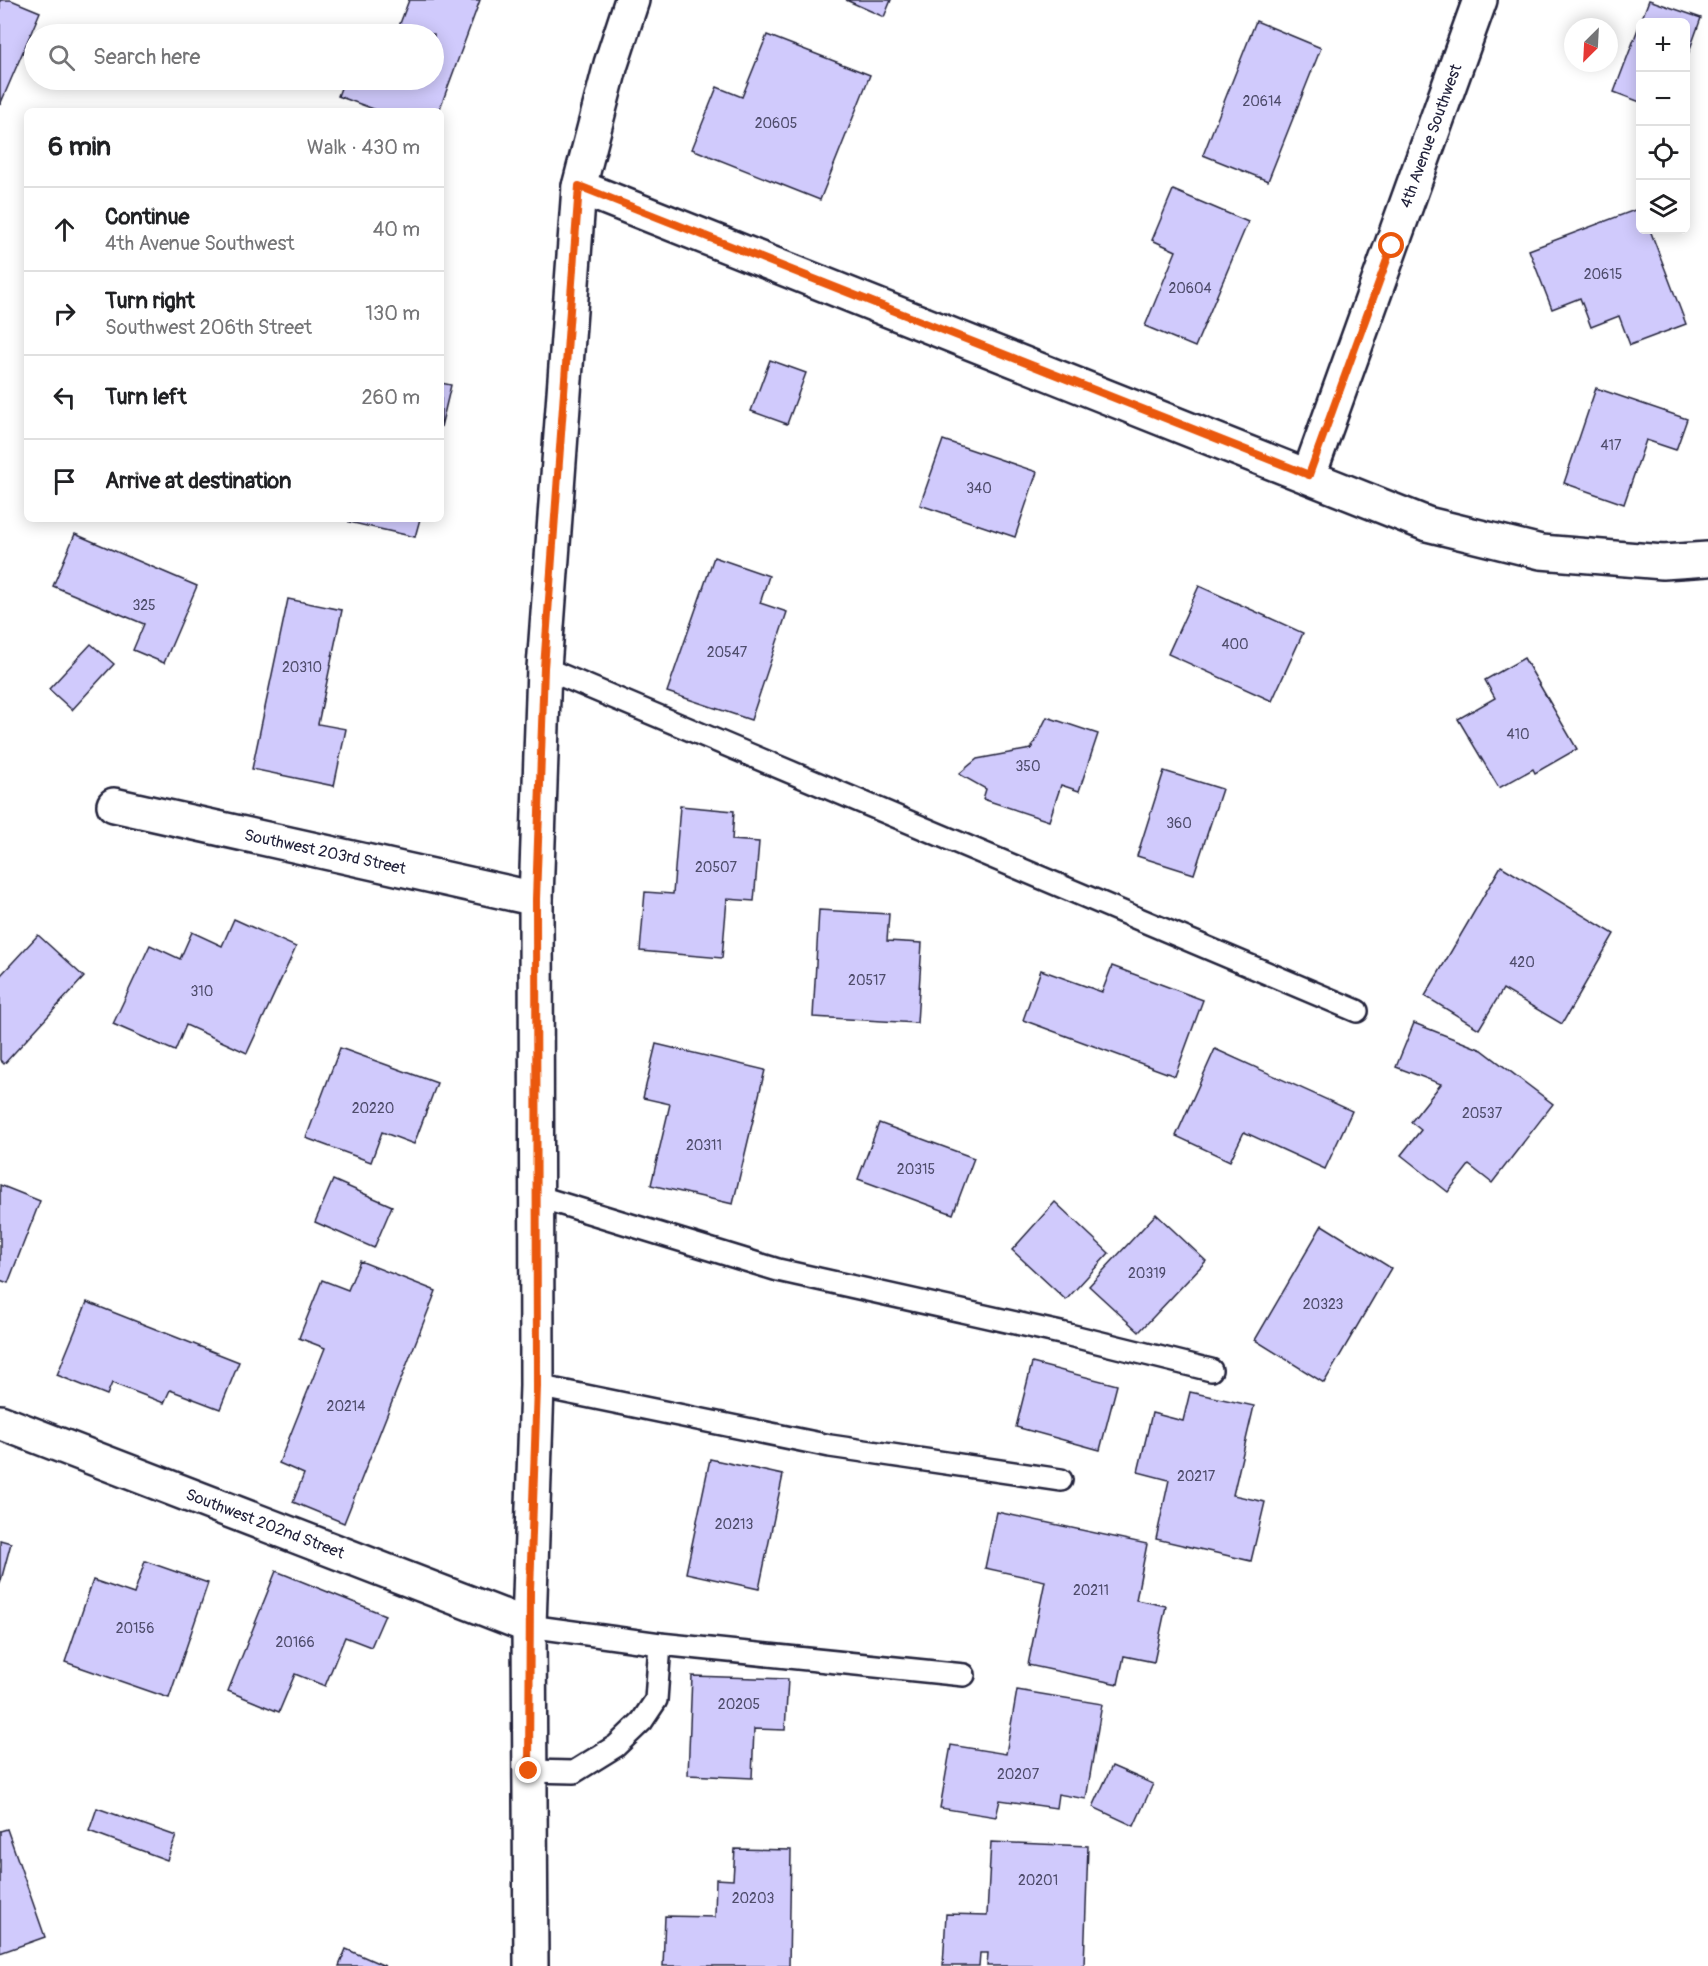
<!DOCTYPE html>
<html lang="en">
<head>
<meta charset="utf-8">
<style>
  :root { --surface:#fff; --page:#f2f2f2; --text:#202124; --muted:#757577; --line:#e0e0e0 }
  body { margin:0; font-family:Pangolin,sans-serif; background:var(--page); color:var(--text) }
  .controls { position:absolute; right:18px; top:18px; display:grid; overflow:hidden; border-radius:9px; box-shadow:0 3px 15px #0003 }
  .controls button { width:54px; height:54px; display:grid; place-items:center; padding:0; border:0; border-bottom:2px solid var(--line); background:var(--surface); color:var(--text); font:30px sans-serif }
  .compass { position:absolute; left:1564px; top:18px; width:54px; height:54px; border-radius:50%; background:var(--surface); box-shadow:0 3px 15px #0003; rotate:204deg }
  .stop { position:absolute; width:18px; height:18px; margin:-14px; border:4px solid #ea580c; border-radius:50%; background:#fff }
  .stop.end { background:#ea580c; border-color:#fff; box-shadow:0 2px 6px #0008 }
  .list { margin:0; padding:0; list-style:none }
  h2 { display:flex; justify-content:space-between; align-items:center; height:78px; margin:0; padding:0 24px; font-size:26px }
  h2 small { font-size:20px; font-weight:400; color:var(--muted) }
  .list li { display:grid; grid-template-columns:39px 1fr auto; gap:18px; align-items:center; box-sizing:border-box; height:84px; padding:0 24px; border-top:2px solid var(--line) }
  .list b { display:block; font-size:22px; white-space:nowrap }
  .list p { margin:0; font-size:20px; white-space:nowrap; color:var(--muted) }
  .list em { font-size:20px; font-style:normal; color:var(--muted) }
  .icon { flex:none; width:33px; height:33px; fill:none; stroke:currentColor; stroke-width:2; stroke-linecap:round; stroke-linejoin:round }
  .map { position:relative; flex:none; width:1708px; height:1966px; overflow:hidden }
  .search { position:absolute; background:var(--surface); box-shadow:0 3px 15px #0003; left:24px; top:24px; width:420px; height:66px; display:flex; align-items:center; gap:15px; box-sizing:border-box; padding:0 21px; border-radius:33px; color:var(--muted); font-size:22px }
  .panel { position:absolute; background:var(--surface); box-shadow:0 3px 15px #0003; left:24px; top:108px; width:420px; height:414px; border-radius:9px }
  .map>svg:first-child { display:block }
</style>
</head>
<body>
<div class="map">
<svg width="1708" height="1966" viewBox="0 0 1708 1966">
  <rect width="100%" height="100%" fill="#fff"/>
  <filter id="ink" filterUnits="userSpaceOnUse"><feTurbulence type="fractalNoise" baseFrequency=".0167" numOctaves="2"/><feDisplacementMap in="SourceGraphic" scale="12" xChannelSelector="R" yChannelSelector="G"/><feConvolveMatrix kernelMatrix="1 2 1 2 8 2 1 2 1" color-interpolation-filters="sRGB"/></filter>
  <g filter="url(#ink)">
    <!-- building -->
    <g fill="#d0cafc" stroke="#22223b" stroke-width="1.5">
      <path d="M0,0H11L40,12L0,105Z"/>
      <path d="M409,0H480L439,111H379L338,96L344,80H434V34H396Z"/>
      <path d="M846,0H891L884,17Z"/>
      <path d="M1649,0L1701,18L1686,60V22H1640V102L1614,92Z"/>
      <path d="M1256,21L1321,48L1268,181L1203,155Z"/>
      <path d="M767,35L870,75L820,200L692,149L717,87L742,97Z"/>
      <path d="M1173,190L1248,222L1195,347L1145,326L1176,251L1152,240Z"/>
      <path d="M1640,208V230H1650L1686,324L1630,345L1619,316L1591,327L1580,298L1552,309L1529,250Z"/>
      <path d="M770,360L806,373L787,424L751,411Z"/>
      <path d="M441,383L451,385L441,427Z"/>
      <path d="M1596,388L1687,419L1676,450L1646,440L1624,504L1564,483Z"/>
      <path d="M943,440L1037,472L1015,537L920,505Z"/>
      <path d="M350,519H420L415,537L349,522Z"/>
      <path d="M75,534L197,586L164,663L133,650L144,624L53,586Z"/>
      <path d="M714,557L769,576L760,603L787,612L751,720L667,692Z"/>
      <path d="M1199,586L1303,633L1272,701L1168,654Z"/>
      <path d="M288,599L342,610L318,724L346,729L334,786L252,769Z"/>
      <path d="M91,644L114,664L72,710L49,689Z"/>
      <path d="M1524,658L1577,749L1535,773L1533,769L1499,788L1458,719L1495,698L1485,680Z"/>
      <path d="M1047,717L1098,734L1079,791L1061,785L1049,821L983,799L986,789L959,774L977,759L1031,749Z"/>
      <path d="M1164,771L1222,789L1194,874L1137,856Z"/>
      <path d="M680,806L734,811L732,840L759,842L754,901L727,899L722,958L640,951L645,892L673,894Z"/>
      <path d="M1501,866L1614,934L1562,1024L1503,989L1479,1029L1425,996Z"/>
      <path d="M819,910L889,914L887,941L922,943L917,1023L813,1017Z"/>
      <path d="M234,919L296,947L247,1053L186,1025L175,1051L113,1024L150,945L180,959L192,932L222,946Z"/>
      <path d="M38,935L84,977L4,1064L0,1060V976Z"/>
      <path d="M1112,966L1203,1000L1175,1076L1023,1020L1041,970L1102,992Z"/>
      <path d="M1414,1023L1482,1050L1553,1104L1492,1183L1469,1165L1448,1192L1401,1155L1421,1130L1411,1122L1441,1084L1396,1067Z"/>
      <path d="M656,1044L765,1070L733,1204L651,1185L670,1104L643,1098Z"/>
      <path d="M340,1048L437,1083L414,1144L382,1132L371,1162L306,1138Z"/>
      <path d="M1215,1049L1352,1111L1325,1169L1244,1132L1230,1161L1176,1136Z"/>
      <path d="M879,1123L974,1158L953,1214L858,1179Z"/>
      <path d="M333,1180L392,1206L374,1248L315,1222Z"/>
      <path d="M0,1185L40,1201L8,1283L0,1280Z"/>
      <path d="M1055,1202L1109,1253L1066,1300L1012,1250Z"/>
      <path d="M1156,1214L1206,1261L1139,1332L1089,1286Z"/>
      <path d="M1322,1225L1391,1268L1324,1383L1255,1340Z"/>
      <path d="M360,1261L436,1291L344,1523L293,1502L304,1474L279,1463L325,1348L299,1338L322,1280L348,1290Z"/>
      <path d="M87,1302L239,1362L220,1409L170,1390L164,1403L112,1383L107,1395L57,1375Z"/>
      <path d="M1032,1363L1117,1385L1100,1450L1016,1427Z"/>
      <path d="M1190,1392L1254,1406L1233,1495L1265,1502L1251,1561L1156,1539L1169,1480L1138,1472L1152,1413L1183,1421Z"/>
      <path d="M710,1459L783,1475L759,1589L686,1573Z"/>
      <path d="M997,1512L1147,1544L1136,1600L1166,1606L1154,1662L1124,1656L1118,1684L1028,1665L1045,1581L985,1568Z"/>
      <path d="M0,1540L11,1543L0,1584Z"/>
      <path d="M145,1561L208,1583L169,1698L65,1662L93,1580L134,1594Z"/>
      <path d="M276,1571L385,1615L371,1647L345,1637L325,1686L295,1674L279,1712L228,1691Z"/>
      <path d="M692,1676L788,1679L785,1730L754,1729L752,1778L688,1775Z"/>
      <path d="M1017,1690L1102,1704L1086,1799L1058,1794L1056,1808L1000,1800L996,1817L940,1808L951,1745L1006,1754Z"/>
      <path d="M1112,1766L1153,1784L1134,1826L1093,1807Z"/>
      <path d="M97,1808L176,1836L167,1860L89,1831Z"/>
      <path d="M7,1829L45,1937L0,1953V1831Z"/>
      <path d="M991,1842L1088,1846L1084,1966H987L988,1953H980L979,1966H943L946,1914L987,1915Z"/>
      <path d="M735,1849L791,1850L789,1966H663L665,1916L715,1917L716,1879L733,1880Z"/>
      <path d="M346,1949L385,1966H339Z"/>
    </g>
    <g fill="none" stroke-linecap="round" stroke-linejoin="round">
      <!-- service casing -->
      <g stroke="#22223b" stroke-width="26">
        <g id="service">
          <path d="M544,668L1357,1011"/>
          <path d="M536,1196L778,1270L1065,1334L1211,1370"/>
          <path d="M537,1386L830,1446L1061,1480"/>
          <path d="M529,1626L660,1644L964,1675"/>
          <path d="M529,1771L574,1772L616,1746L642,1721L656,1700L660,1644"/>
        </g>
      </g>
      <!-- minor casing -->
      <g stroke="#22223b" stroke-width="38">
        <g id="minor">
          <path d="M579,187L1427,524L1541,552L1663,562L1708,559"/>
          <path d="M1309,475L1480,0"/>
          <path d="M114,805L536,899"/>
          <path d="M0,1422L529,1626"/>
        </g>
      </g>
      <!-- tertiary casing -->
      <g stroke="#22223b" stroke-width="38">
        <path id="tertiary" d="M531,1966L529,1626L537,1386L536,899L544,668L579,187L611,64L632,0"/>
      </g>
      <!-- service -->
      <use href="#service" stroke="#fff" stroke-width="21"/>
      <!-- minor -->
      <use href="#minor" stroke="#fff" stroke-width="33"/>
      <!-- tertiary -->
      <use href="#tertiary" stroke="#fff" stroke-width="33"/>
    </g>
  </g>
  <g fill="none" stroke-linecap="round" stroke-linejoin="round" filter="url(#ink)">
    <!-- route -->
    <path stroke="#ea580c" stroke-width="8" d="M529,1771L530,1591L537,1386L536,899L544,668L579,186L1309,475L1392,246"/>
  </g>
  <g text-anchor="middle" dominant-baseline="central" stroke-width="4.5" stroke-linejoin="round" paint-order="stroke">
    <!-- number labels -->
    <g font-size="14" fill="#4e4c6b">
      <text x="1262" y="101">20614</text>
      <text x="776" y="123">20605</text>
      <text x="1603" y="274">20615</text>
      <text x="1190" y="288">20604</text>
      <text x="1611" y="445">417</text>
      <text x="979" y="488">340</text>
      <text x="144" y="605">325</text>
      <text x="1235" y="644">400</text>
      <text x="727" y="652">20547</text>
      <text x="302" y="667">20310</text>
      <text x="1518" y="734">410</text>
      <text x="1028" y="766">350</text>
      <text x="1179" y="823">360</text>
      <text x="716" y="867">20507</text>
      <text x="1522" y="962">420</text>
      <text x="867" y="980">20517</text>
      <text x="202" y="991">310</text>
      <text x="373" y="1108">20220</text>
      <text x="1482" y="1113">20537</text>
      <text x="704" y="1145">20311</text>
      <text x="916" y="1169">20315</text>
      <text x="1147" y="1273">20319</text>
      <text x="1323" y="1304">20323</text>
      <text x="346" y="1406">20214</text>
      <text x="1196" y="1476">20217</text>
      <text x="734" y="1524">20213</text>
      <text x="1091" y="1590">20211</text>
      <text x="135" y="1628">20156</text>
      <text x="295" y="1642">20166</text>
      <text x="739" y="1704">20205</text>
      <text x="1018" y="1774">20207</text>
      <text x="1038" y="1880">20201</text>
      <text x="753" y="1898">20203</text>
    </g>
    <!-- street labels -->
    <g font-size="16" fill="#22223b" stroke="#fff">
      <text transform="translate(1431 136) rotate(-70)">4th Avenue Southwest</text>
      <text transform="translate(325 852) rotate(12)">Southwest 203rd Street</text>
      <text transform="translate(265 1524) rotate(21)">Southwest 202nd Street</text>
    </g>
  </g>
</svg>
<div class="controls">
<button>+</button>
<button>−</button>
<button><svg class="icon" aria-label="locate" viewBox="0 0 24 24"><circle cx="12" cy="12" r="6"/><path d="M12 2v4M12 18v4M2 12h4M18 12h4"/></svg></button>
<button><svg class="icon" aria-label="layers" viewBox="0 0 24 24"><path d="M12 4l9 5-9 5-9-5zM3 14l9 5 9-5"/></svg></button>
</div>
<svg class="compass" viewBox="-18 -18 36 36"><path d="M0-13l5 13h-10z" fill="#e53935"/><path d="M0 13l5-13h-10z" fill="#757577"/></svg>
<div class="stop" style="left:1392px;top:246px"></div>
<div class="stop end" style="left:529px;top:1771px"></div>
<div class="search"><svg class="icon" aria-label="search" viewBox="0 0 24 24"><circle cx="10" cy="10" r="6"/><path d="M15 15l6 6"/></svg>Search here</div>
<section class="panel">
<h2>6 min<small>Walk · 430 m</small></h2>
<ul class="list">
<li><svg class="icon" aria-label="ahead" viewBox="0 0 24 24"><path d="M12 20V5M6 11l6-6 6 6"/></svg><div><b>Continue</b><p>4th Avenue Southwest</p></div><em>40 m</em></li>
<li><svg class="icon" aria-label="right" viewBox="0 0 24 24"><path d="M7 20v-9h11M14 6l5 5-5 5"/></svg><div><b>Turn right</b><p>Southwest 206th Street</p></div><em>130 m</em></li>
<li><svg class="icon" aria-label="left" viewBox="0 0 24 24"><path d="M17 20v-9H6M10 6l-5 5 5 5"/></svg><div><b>Turn left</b></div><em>260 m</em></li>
<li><svg class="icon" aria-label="arrive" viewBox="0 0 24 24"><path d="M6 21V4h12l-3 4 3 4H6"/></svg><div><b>Arrive at destination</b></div></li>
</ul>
</section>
</div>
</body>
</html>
